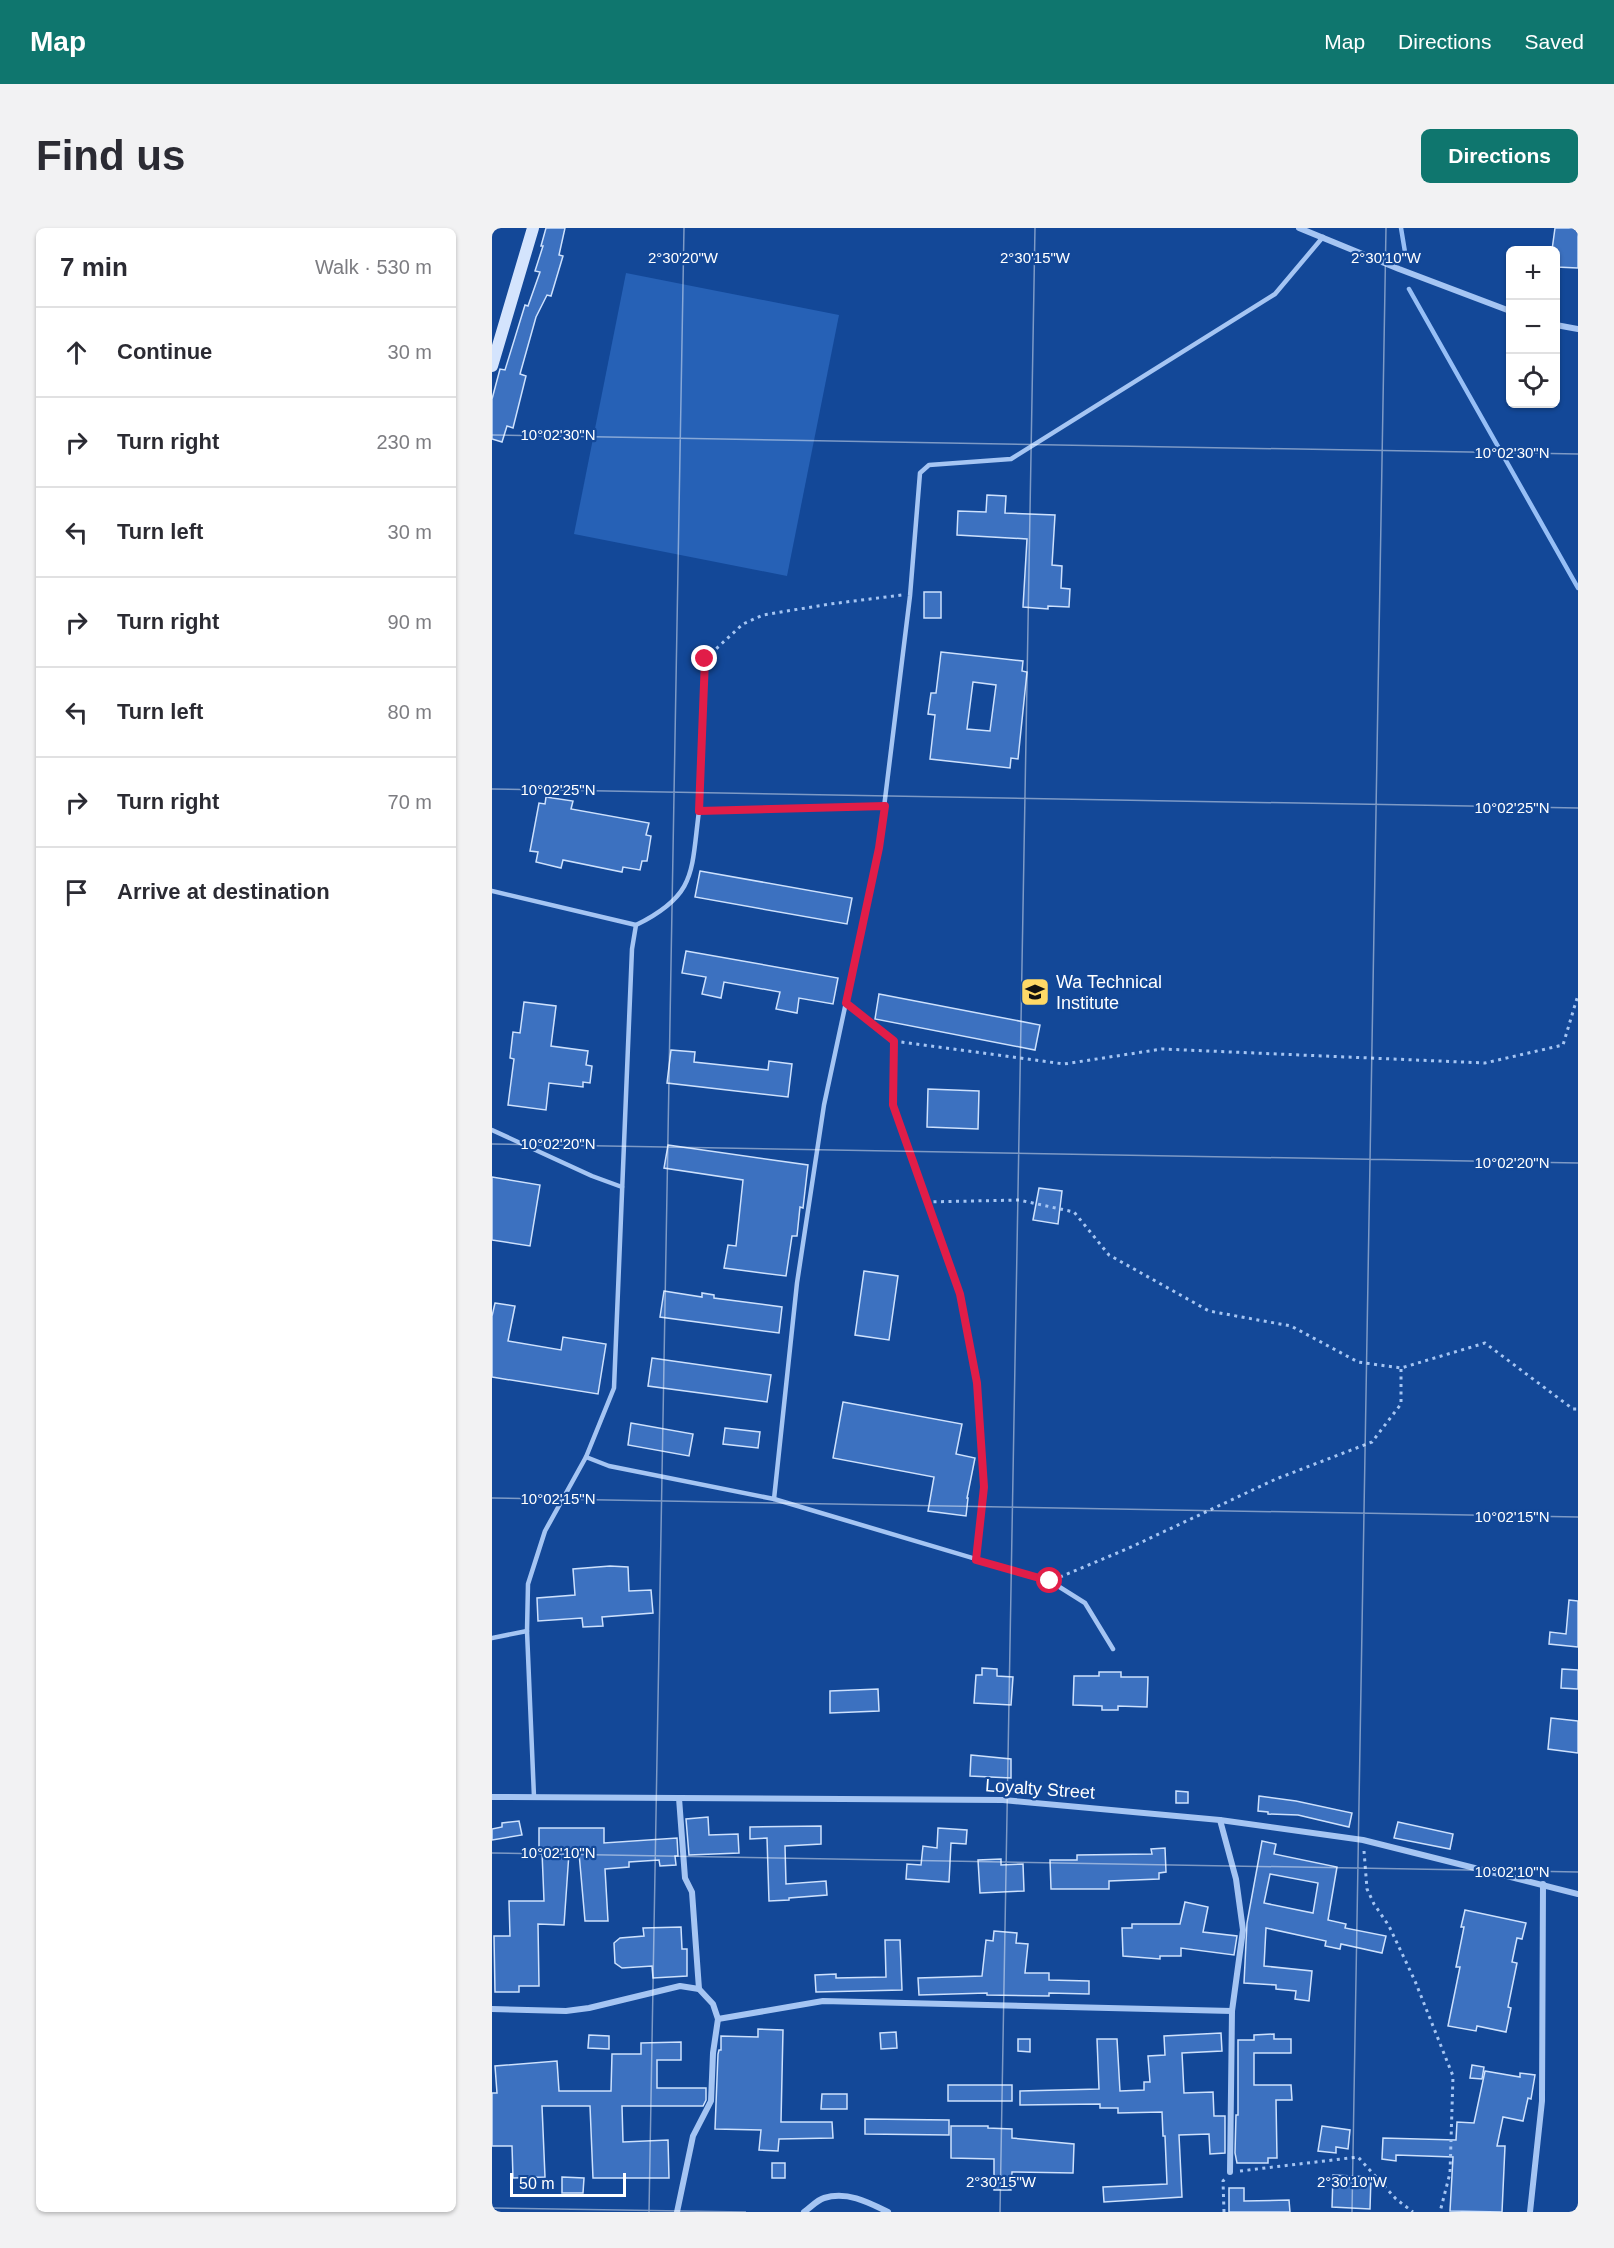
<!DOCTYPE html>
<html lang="en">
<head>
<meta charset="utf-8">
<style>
  :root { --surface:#fff; --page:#f2f2f3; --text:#2b2b33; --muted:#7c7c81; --line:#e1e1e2; --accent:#0f766e }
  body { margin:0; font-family:Helvetica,sans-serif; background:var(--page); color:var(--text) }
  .controls { position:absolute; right:18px; top:18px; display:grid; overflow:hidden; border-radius:9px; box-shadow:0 2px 4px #0004 }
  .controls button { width:54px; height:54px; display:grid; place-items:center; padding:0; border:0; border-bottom:2px solid var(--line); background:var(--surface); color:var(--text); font:30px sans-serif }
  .scale { position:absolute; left:18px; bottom:15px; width:116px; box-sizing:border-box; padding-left:6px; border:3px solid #fff; border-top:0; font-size:16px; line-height:21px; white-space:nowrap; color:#fff; -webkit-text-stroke:4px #134898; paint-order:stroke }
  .stop { position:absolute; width:18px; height:18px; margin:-14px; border:4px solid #e11d48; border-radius:50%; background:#fff }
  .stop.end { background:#e11d48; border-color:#fff; box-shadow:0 2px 6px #0008 }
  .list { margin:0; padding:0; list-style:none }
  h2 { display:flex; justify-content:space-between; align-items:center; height:78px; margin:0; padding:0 24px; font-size:26px }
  h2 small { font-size:20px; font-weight:400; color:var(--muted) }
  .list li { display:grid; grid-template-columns:39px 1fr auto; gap:18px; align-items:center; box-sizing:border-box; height:90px; padding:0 24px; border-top:2px solid var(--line) }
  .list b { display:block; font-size:22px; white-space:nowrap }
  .list em { font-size:20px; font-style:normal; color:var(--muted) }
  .icon { flex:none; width:33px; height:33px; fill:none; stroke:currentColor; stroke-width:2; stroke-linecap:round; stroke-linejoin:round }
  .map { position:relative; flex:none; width:1086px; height:1984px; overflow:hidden; border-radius:9px }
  header { display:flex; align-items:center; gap:36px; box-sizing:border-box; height:84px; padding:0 30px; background:var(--accent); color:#fff }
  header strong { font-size:28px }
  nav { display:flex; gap:33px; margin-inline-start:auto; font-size:21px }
  .intro { display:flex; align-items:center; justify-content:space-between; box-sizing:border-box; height:144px; padding:0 36px }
  h1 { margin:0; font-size:42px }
  .button { padding:15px 27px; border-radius:9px; background:var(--accent); color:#fff; font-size:21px; font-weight:700 }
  main { display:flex; gap:36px; padding:0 36px }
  aside { flex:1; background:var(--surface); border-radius:9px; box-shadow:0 2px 4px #0004 }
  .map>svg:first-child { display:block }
</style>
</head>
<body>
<header>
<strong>Map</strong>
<nav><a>Map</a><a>Directions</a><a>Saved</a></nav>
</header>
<div class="intro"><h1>Find us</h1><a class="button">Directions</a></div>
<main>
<aside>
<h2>7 min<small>Walk · 530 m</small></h2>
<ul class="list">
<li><svg class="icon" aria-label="ahead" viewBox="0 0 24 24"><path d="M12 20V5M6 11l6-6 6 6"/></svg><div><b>Continue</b></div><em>30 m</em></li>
<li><svg class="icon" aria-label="right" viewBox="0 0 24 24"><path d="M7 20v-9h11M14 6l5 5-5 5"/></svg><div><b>Turn right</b></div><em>230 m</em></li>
<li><svg class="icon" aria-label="left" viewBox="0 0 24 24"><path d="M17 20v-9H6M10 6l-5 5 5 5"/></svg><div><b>Turn left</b></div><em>30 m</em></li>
<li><svg class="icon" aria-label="right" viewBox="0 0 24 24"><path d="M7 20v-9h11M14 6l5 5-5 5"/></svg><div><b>Turn right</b></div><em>90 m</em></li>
<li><svg class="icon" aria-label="left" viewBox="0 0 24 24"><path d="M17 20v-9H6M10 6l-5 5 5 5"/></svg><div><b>Turn left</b></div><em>80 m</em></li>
<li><svg class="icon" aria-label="right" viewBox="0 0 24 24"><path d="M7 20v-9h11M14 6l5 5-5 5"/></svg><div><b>Turn right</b></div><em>70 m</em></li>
<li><svg class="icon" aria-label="arrive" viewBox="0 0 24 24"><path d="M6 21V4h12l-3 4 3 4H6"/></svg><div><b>Arrive at destination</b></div></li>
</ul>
</aside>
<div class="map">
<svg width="1086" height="1984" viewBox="0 0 1086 1984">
  <rect width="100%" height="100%" fill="#134898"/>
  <!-- green -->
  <path fill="#2661b6" d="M134,45L347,87L295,348L82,306Z"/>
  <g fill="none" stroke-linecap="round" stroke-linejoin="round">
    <!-- stream -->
    <g stroke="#97bff6" stroke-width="4.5">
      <path d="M909,0L913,24"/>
      <path d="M917,61L1086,360"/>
    </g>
  </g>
  <!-- building -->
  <g fill="#3c71c0" stroke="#cde1fd" stroke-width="1.5" fill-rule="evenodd">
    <path d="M54,0H73L67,27L71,28L59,68L55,67L44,89L28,146L34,148L21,200L15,198L10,214L0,211V171L8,141L13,142L33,77L36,78L48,44L43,43L51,18H49Z"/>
    <path d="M1063,0H1086V40L1064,39V22H1060Z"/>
    <path d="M495,267L514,268L513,285L563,287L560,337L570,338L569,360L578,361L577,379L556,378V381L531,379L535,311L465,307L466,283L494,284Z"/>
    <rect x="432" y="364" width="17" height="26"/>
    <path d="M449,424L531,433L530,443L535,444L526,531L519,530L518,540L438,531L443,487L436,486L439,465H444ZM481,454L504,457L498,503L475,501Z"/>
    <path d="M54,569L81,573L79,581L157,595L154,607L159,608L155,633H150L148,642L131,639L130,644L71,632L69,640L44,634L46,624L38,623L47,575L53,576Z"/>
    <path d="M208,643L360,670L355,696L203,669Z"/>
    <path d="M194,723L346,750L341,776L307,770L305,785L284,781L288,764L232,754L229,770L210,766L214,749L190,745Z"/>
    <path d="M387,766L548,797L543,822L383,791Z"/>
    <path d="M32,774L64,778L59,818L96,823L94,837L100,838L98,855L91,854V859L57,855L54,882L16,877L22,831L18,830L21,804L28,805Z"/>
    <path d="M179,822L203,824L202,834L276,842L277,833L300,836L296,869L175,855Z"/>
    <path d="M436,861L487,863L486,901L435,899Z"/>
    <path d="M176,917L316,937L311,980L308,979L305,1008H300L294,1048L232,1040L236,1017L244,1018L251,952L172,940Z"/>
    <path d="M0,949L48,957L38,1018L0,1012Z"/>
    <path d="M547,960L570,963L566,996L541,992Z"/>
    <path d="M372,1043L406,1048L397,1112L363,1107Z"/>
    <path d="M172,1063L210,1069V1065L222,1067V1070L290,1079L287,1105L168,1089Z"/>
    <path d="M3,1075L23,1078L16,1113L69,1122L71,1109L114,1116L106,1166L0,1149V1088Z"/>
    <path d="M160,1130L279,1147L275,1174L156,1158Z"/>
    <path d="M351,1174L470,1196L464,1226L483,1230L475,1270H476L474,1288L436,1283L442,1249L341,1230Z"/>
    <path d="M139,1195L201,1206L197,1228L136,1217Z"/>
    <path d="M233,1200L268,1204L266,1220L231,1216Z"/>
    <path d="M118,1338L136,1339L137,1363L159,1362L161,1385L110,1389L111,1398L91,1399L90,1390L46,1393L45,1370L83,1367L81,1341Z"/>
    <path d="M1077,1372L1086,1373V1419L1057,1416L1058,1404L1074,1406Z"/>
    <path d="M490,1440L505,1441V1448L521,1449L519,1477L482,1475L484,1447H490Z"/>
    <path d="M1070,1441L1086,1442V1461L1069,1460Z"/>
    <path d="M607,1444H629V1449H656L655,1479L626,1478V1482H610V1478L581,1477L582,1448H607Z"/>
    <path d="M386,1461L387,1483L338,1485V1463Z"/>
    <path d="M1059,1490L1086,1493V1525L1056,1521Z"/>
    <path d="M479,1527L519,1531V1550L478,1548Z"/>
    <path d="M684,1563L696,1564V1575H684Z"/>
    <path d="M767,1568L804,1573L860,1585L857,1599L806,1587L776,1586V1584L766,1583Z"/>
    <path d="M216,1589L217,1607L246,1606L247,1625L197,1627L194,1591Z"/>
    <path d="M27,1593L30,1607L0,1612V1601L10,1599V1595Z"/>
    <path d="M906,1594L961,1606L958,1621L902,1610Z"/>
    <path d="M329,1598V1616L293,1618L294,1656L334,1653L335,1667L297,1670V1672L277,1673L275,1610L258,1611V1599Z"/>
    <path d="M47,1600H112V1615L185,1610L186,1628H183L184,1637L168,1638L167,1632L137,1634V1639L113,1641L116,1693H93L87,1625H77L72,1697L46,1696L47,1758H27V1764H3L2,1708H18L17,1673H52L50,1624H47Z"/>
    <path d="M446,1600L475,1602L474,1616L459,1615L457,1654L414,1651L415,1636L429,1637L431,1618L445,1620Z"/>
    <path d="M770,1613L784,1616L782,1626L845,1639L836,1692L854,1696L853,1700L894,1708L890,1725L849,1716L848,1721L833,1718L834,1713L774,1700L772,1738L820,1743L817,1773L803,1771L804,1763L784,1761V1757L752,1755L755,1695ZM778,1646L826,1655L821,1685L772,1675Z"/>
    <path d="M673,1620L674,1644L667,1645V1651L617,1653V1661H559L558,1632H585V1627L660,1626L659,1621Z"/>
    <path d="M509,1631V1637L531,1636L532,1663L488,1665L486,1632Z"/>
    <path d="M693,1674L716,1679L711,1704L745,1708L742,1727L689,1720V1728H668V1731L631,1728L630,1700H640V1696H688Z"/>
    <path d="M973,1682L1034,1695L1030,1711L1025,1710L1020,1734L1025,1735L1016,1779L1019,1780L1014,1804L985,1798L984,1803L956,1798L968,1739H964L972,1699H969Z"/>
    <path d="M189,1699L190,1721H195V1748L161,1750L160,1738L130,1740L123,1735L122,1715L128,1710L152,1708L151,1700Z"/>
    <path d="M502,1703L525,1705L524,1715L536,1716L533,1745H557V1752L597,1753V1766L557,1765V1768L495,1767V1765L427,1767L426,1750L490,1748L494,1712L501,1713Z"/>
    <path d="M393,1712H408L410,1762L324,1764L323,1747L344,1746V1750L394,1749Z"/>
    <path d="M266,1801L291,1802L289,1894H340L341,1910L287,1911L286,1923L267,1922L269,1902L223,1901L226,1826L227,1822H229V1808L266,1809Z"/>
    <path d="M404,1804L405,1820L389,1821L388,1805Z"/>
    <path d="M729,1805L730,1823L690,1825L692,1865L721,1864L722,1888H733V1925L718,1926L717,1906L687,1907L690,1969L612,1974L611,1959L675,1956L673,1908H671L670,1884L626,1885V1880H608V1876L528,1877V1863L607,1861L605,1811H625L628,1863L652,1862V1854H658L656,1828L673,1827L672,1808Z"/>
    <path d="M782,1806V1811H799V1825H762V1857H799L800,1872H784L785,1930H776V1935H745L743,1925L744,1887H746V1812H762V1807Z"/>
    <path d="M97,1807L117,1808V1821L96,1820Z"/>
    <path d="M526,1811H538V1824L526,1823Z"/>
    <path d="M189,1814V1832H165V1860H214V1872L211,1878H130L131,1914L176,1912L177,1950H101L98,1878H50L53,1949L21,1950L20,1918H0V1865H5L3,1838L65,1833L67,1863H119L120,1826H149V1815Z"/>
    <path d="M980,1837L992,1839L990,1851L978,1850Z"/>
    <path d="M993,1843L1028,1849V1845L1043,1847L1039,1871L1036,1870L1031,1893L1011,1889L1005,1918H1013L1010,1984L958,1983L961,1929L904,1927V1933L890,1931L891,1910L964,1912L965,1894L982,1895Z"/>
    <rect x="456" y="1857" width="64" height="16"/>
    <path d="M330,1866H355V1881H329Z"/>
    <path d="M373,1891L457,1892V1907L373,1906Z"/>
    <path d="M459,1898H496V1900L520,1901V1910L582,1916L581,1945L520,1944L519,1962H502V1931L459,1930Z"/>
    <path d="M830,1898L858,1902L856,1921L844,1919V1925L826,1923Z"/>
    <rect x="280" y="1935" width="13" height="15"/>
    <path d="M841,1947L879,1949L878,1981L840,1979Z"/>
    <path d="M70,1949L92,1950L91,1965H70Z"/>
    <path d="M737,1960H752V1973L797,1972L798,1984H737Z"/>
  </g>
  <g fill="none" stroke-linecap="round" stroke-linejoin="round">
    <!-- path -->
    <g stroke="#a5c5f3" stroke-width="3" stroke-dasharray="3 4.5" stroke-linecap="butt">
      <path d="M207,573L213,431L251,396L271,387L338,376L410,367"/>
      <path d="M362,782L402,813L401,877L468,1066L485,1155L492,1259L485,1321"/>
      <path d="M402,813L572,836L670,821L993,835L1071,817L1086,767"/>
      <path d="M434,974L527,972L582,984L617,1027L717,1083L799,1098L866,1134L909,1140L993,1115L1081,1181H1086"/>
      <path d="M568,1349L637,1320L784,1251L880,1214L909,1176V1140"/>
      <path d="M872,1623L875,1661L882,1676L897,1698L923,1753L961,1848L958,1945L948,1984"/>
      <path d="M748,1943L866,1929L904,1971L921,1984"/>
      <path d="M732,1984L731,1953L733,1951"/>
    </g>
    <!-- lane -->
    <g stroke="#a5c5f3" stroke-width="4.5">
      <path d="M0,663L144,697C205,667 199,644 207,583L393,578"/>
      <path d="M0,902L100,948L130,959"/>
      <path d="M94,1229L117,1238L282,1271L305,1055L332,877L387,620L418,368L428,245L437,237L519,231L783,66L831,9"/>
      <path d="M282,1271L558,1353L593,1375L621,1421"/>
      <path d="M0,1410L35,1403"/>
      <path d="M42,1569L35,1403L36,1356L53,1303L94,1229L122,1160L140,721L144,697"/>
    </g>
    <!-- street -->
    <g stroke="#a5c5f3" stroke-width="6">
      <path d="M807,0L907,41L1018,83"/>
      <path d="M1064,97L1086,101"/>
      <path d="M0,1569L511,1572L728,1592L871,1612L1086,1666"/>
      <path d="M187,1570L193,1650L200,1664L207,1761"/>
      <path d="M728,1592L744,1651L751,1702L740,1783L738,1944"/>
      <path d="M0,1781L74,1783L97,1780L188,1758L207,1761L221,1776L226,1791L221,1825L219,1873L201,1908L185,1984"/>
      <path d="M226,1791L331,1773L740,1783"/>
      <path d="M312,1984C318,1980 325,1972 332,1970C355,1963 376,1974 396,1984"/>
      <path d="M1038,1984L1050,1873L1051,1656"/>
    </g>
    <!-- secondary -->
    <path stroke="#d4e4fd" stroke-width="12" d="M0,138L41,0"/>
  </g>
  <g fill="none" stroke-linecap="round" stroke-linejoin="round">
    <!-- route -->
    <path stroke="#e11d48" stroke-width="8" d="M213,431L207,583L393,578L387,620L354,775L402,813L401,877L468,1066L485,1155L492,1259L484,1332L558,1353"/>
  </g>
  <!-- ticks -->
  <path fill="none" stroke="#fff" stroke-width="1.5" stroke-opacity="0.45" d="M0,207L1086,226M0,561L1086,580M0,916L1086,935M0,1270L1086,1289M0,1625L1086,1644M0,1980L254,1984M157,1984L192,0M508,1984L543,0M860,1984L894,0"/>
  <!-- icons -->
  <defs>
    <g id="school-square" transform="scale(1.5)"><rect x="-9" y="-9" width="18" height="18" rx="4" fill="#ffd967" stroke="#134898"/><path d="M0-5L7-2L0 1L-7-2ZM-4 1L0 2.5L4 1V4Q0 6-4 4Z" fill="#111"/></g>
  </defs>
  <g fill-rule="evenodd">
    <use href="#school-square" x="543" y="764"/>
  </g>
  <g text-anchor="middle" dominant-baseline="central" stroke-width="4.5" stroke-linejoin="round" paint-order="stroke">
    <!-- poi labels -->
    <g font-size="18" fill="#fff" stroke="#134898" text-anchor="start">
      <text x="564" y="754">Wa Technical<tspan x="564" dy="21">Institute</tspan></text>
    </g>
    <!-- street labels -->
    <g font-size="18" fill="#fff" stroke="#134898">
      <text transform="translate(548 1561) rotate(4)">Loyalty Street</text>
    </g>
  </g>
  <g font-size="15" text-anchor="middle" fill="#fff" stroke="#134898" stroke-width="4.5" stroke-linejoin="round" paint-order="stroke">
    <text x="191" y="35">2°30'20"W</text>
    <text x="543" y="35">2°30'15"W</text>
    <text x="894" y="35">2°30'10"W</text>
    <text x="66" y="212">10°02'30"N</text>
    <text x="1020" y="230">10°02'30"N</text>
    <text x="66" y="567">10°02'25"N</text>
    <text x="1020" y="585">10°02'25"N</text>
    <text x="66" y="921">10°02'20"N</text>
    <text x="1020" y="940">10°02'20"N</text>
    <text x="66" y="1276">10°02'15"N</text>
    <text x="1020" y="1294">10°02'15"N</text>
    <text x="66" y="1630">10°02'10"N</text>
    <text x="1020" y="1649">10°02'10"N</text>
    <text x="509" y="1959">2°30'15"W</text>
    <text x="860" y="1959">2°30'10"W</text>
  </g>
</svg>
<div class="controls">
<button>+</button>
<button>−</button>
<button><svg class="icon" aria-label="locate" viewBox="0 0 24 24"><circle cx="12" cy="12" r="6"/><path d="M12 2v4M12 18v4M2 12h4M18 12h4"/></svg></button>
</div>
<div class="scale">50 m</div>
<div class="stop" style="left:558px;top:1353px"></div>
<div class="stop end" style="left:213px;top:431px"></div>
</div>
</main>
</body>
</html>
